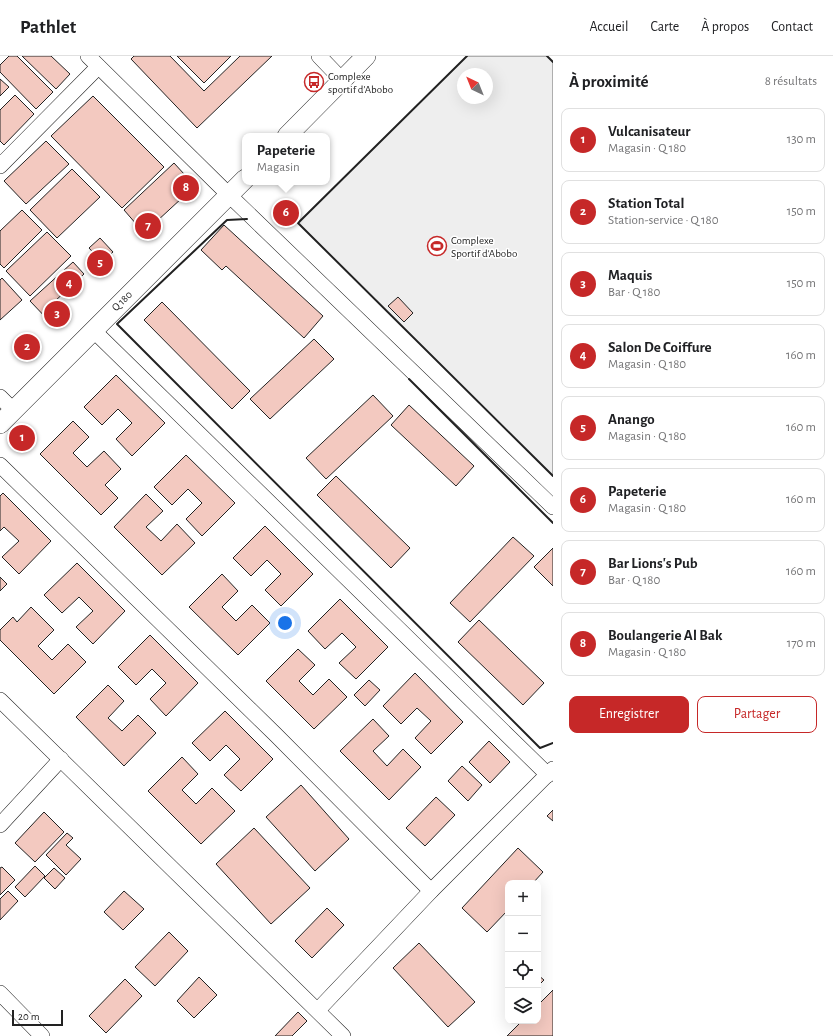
<!DOCTYPE html>
<html lang="fr">
<head>
<meta charset="utf-8">
<style>
  :root { --surface:#fff; --page:#f2f2f2; --text:#202124; --muted:#757577; --line:#e0e0e0; --accent:#c62828 }
  body { margin:0; font-family:"Alegreya Sans",sans-serif; background:var(--page); color:var(--text) }
  .controls { position:absolute; right:12px; bottom:12px; display:grid; overflow:hidden; border-radius:8px; box-shadow:0 4px 16px #0002 }
  .controls button { width:36px; height:36px; display:grid; place-items:center; padding:0; border:0; border-bottom:1px solid var(--line); background:var(--surface); color:var(--text); font:20px sans-serif }
  .compass { position:absolute; left:457px; top:12px; width:36px; height:36px; border-radius:50%; background:var(--surface); box-shadow:0 4px 16px #0002; rotate:317deg }
  .scale { position:absolute; left:12px; bottom:10px; width:51px; box-sizing:border-box; padding-left:4px; border:2px solid #222; border-top:0; font-size:11px; line-height:14px; white-space:nowrap; color:#222; -webkit-text-stroke:3px #fff; paint-order:stroke }
  .you { position:absolute; left:285px; top:567px; width:14px; height:14px; margin:-10px; border:3px solid #fff; border-radius:50%; background:#1a73e8; box-shadow:0 0 0 6px #1a73e833 }
  .badge { display:grid; place-items:center; width:26px; height:26px; border-radius:50%; background:var(--accent); color:#fff; font-size:13px; font-weight:700 }
  .pin { position:absolute; translate:-50% -50%; border:2px solid #fff; box-shadow:0 1px 4px #0006 }
  .popup { position:absolute; left:242px; top:77px; width:88px; height:52px; box-sizing:border-box; display:grid; place-content:center; border-radius:8px; background:var(--surface); filter:drop-shadow(0 1px 3px #0005); font-size:13px; white-space:nowrap; color:var(--muted) }
  .popup b { font-size:15px; color:var(--text) }
  .popup::after { content:''; position:absolute; left:50%; top:100%; margin-left:-8px; border:8px solid transparent; border-top-color:var(--surface) }
  .list { margin:0; padding:0; list-style:none }
  h2 { display:flex; justify-content:space-between; align-items:center; height:52px; margin:0; padding:0 16px; font-size:17px }
  h2 small { font-size:13px; font-weight:400; color:var(--muted) }
  .list li { display:grid; grid-template-columns:26px 1fr auto; gap:12px; align-items:center; box-sizing:border-box; height:64px; margin:0 8px 8px; padding:0 8px; border:1px solid var(--line); border-radius:8px }
  .list b { display:block; font-size:15px; white-space:nowrap }
  .list p { margin:0; font-size:13px; white-space:nowrap; color:var(--muted) }
  .list em { font-size:13px; font-style:normal; color:var(--muted) }
  .actions { display:flex; gap:8px; padding:12px 16px }
  .actions a { flex:1; padding:9px 0; border:1px solid var(--accent); border-radius:8px; text-align:center; font-size:14px; color:var(--accent) }
  .actions .main { background:var(--accent); color:#fff }
  .icon { flex:none; width:22px; height:22px; fill:none; stroke:currentColor; stroke-width:2; stroke-linecap:round; stroke-linejoin:round }
  .map { position:relative; flex:none; width:553px; height:980px; overflow:hidden }
  header { display:flex; align-items:center; gap:24px; box-sizing:border-box; height:56px; padding:0 20px; background:var(--surface); border-bottom:1px solid var(--line) }
  header strong { font-size:19px }
  nav { display:flex; gap:22px; margin-inline-start:auto; font-size:14px }
  main { display:flex }
  aside { flex:1; background:var(--surface) }
  .map>svg:first-child { display:block }
</style>
</head>
<body>
<header>
<strong>Pathlet</strong>
<nav><a>Accueil</a><a>Carte</a><a>À propos</a><a>Contact</a></nav>
</header>
<main>
<div class="map">
<svg width="553" height="980" viewBox="0 0 553 980">
  <rect width="100%" height="100%" fill="#fff"/>
  <!-- green -->
  <path fill="#eee" stroke="#6f6f6f" fill-rule="evenodd" d="M467,0H547L553,6V420L298,167ZM463,18H487V42H463Z"/>
  <!-- building -->
  <g fill="#f3c9c0" stroke="#222">
    <path d="M9,0H17L53,36L36,53L0,16V9Z"/>
    <path d="M22,0H51L70,18L56,33Z"/>
    <path d="M134,0H170L204,35L240,0H272L197,72L131,3Z"/>
    <path d="M177,0H231L204,27Z"/>
    <path d="M0,23L9,31L0,40Z"/>
    <path d="M15,39L34,58L4,89L0,85V54Z"/>
    <path d="M93,40L164,111L122,152L51,80Z"/>
    <path d="M46,85L69,108L26,148L4,125Z"/>
    <path d="M174,107L195,130L144,177L124,154Z"/>
    <path d="M72,113L100,141L57,182L30,154Z"/>
    <path d="M22,154L42,174L4,212L0,208V175Z"/>
    <path d="M224,169L323,260L304,282L226,210L222,214L201,194Z"/>
    <path d="M47,176L71,200L30,240L6,215Z"/>
    <path d="M100,182L113,196L102,206L89,192Z"/>
    <path d="M73,206L84,218L54,246L63,256L51,267L30,245Z"/>
    <path d="M2,222L22,244L0,264V224Z"/>
    <path d="M398,241L413,257L404,266L388,250Z"/>
    <path d="M162,246L250,335L232,353L144,264Z"/>
    <path d="M314,283L334,303L270,363L250,343Z"/>
    <path d="M116,319L165,367L132,400L116,383L132,367L118,353L102,369L84,351Z"/>
    <path d="M373,339L393,360L326,423L306,402Z"/>
    <path d="M409,349L474,410L456,430L391,369Z"/>
    <path d="M73,365L89,381L73,397L87,411L104,395L121,413L105,429L118,442L101,459L40,398Z"/>
    <path d="M186,399L235,447L202,480L186,463L202,447L188,433L172,449L154,431Z"/>
    <path d="M336,420L410,492L391,512L317,439Z"/>
    <path d="M3,437L51,485L19,518L2,501L19,485L4,471L0,475V440Z"/>
    <path d="M146,438L163,455L146,471L161,485L177,468L195,487L162,519L114,471Z"/>
    <path d="M265,470L313,518L281,550L265,534L281,518L267,504L251,520L233,502Z"/>
    <path d="M513,481L534,500L470,566L450,547Z"/>
    <path d="M553,492V530L534,511Z"/>
    <path d="M77,507L125,555L93,588L76,571L93,555L79,541L62,557L44,539Z"/>
    <path d="M222,518L238,535L222,551L236,565L252,549L270,567L238,599L189,551Z"/>
    <path d="M0,521L7,528L0,535Z"/>
    <path d="M340,543L388,591L356,623L339,607L356,591L342,577L325,593L308,575Z"/>
    <path d="M31,551L54,574L38,590L52,604L68,588L86,606L54,638L0,584V574L13,561L17,566Z"/>
    <path d="M479,564L544,627L523,649L458,586Z"/>
    <path d="M150,579L198,627L166,660L150,643L166,627L152,613L136,629L118,611Z"/>
    <path d="M298,593L315,609L299,625L313,639L329,623L347,641L314,673L266,625Z"/>
    <path d="M415,617L463,666L431,698L415,682L431,665L417,652L401,668L383,650Z"/>
    <path d="M369,624L380,634L365,650L354,639Z"/>
    <path d="M108,629L124,645L108,662L122,675L138,659L156,677L124,710L76,661Z"/>
    <path d="M225,655L273,703L241,735L224,719L240,703L226,689L210,705L192,687Z"/>
    <path d="M373,663L389,680L373,695L387,710L403,693L421,711L389,744L340,695Z"/>
    <path d="M489,685L510,706L490,727L469,706Z"/>
    <path d="M182,701L198,718L182,734L196,748L212,732L235,755L201,788L148,735Z"/>
    <path d="M462,710L482,729L468,745L448,725Z"/>
    <path d="M301,729L349,783L315,815L266,761Z"/>
    <path d="M436,741L455,759L425,790L406,772Z"/>
    <path d="M553,754V765L547,760Z"/>
    <path d="M44,756L64,776L35,806L15,787Z"/>
    <path d="M254,772L310,832L271,868L216,808Z"/>
    <path d="M67,777L73,782L66,789L81,803L66,819L46,799Z"/>
    <path d="M518,792L543,816L533,827H508V854L487,876L462,852Z"/>
    <path d="M35,810L45,820L25,841L15,831Z"/>
    <path d="M2,811L15,824L0,839V812Z"/>
    <path d="M54,812L65,822L55,833L44,822Z"/>
    <path d="M8,835L18,845L0,864V843Z"/>
    <path d="M124,835L144,853L123,874L104,856Z"/>
    <path d="M327,852L344,869L312,902L295,885Z"/>
    <path d="M169,876L188,895L155,930L135,911Z"/>
    <path d="M419,887L475,946L448,971L393,912Z"/>
    <path d="M538,919L544,924L538,930Z"/>
    <path d="M199,921L217,939L194,962L177,945Z"/>
    <path d="M125,923L142,940L106,977L89,960Z"/>
    <path d="M553,934V980H507L522,965H538V949Z"/>
    <path d="M298,956L307,965L292,980H275Z"/>
  </g>
  <g fill="none" stroke-linecap="round" stroke-linejoin="round">
    <!-- minor casing -->
    <g stroke="#222" stroke-width="16">
      <g id="minor">
        <path d="M88,0L229,139L553,451"/>
        <path d="M319,0L342,24"/>
        <path d="M0,110L98,11"/>
        <path d="M93,274L548,719"/>
        <path d="M0,341L13,354"/>
        <path d="M0,409L276,679L431,835"/>
        <path d="M0,644L343,980"/>
        <path d="M0,769L61,703"/>
        <path d="M0,937L42,980"/>
        <path d="M318,954L431,835L553,713"/>
      </g>
    </g>
    <!-- tertiary casing -->
    <g stroke="#222" stroke-width="20">
      <g id="tertiary">
        <path d="M287,80L366,0"/>
        <path d="M0,368L245,123"/>
      </g>
    </g>
    <!-- minor -->
    <use href="#minor" stroke="#fff" stroke-width="15"/>
    <!-- tertiary -->
    <use href="#tertiary" stroke="#fff" stroke-width="19"/>
    <!-- wall -->
    <g stroke="#222" stroke-width="2">
      <path d="M467,0L298,167L553,420"/>
      <path d="M547,0L553,6"/>
      <path d="M247,163L227,164L117,268L540,692L553,687"/>
      <path d="M409,323L553,467"/>
    </g>
  </g>
  <!-- icons -->
  <defs>
    <g id="bus-ring" transform="scale(1)"><circle r="9.5" fill="#fff" stroke="#c62828" stroke-width="1.5"/><path d="M-5-6H5V4H4V6H2V4H-2V6H-4V4H-5ZM-3.5-4V0h7V-4ZM-3.5 1.2v1.5H-2V1.2ZM2 1.2v1.5H3.5V1.2Z" fill="#c62828"/></g>
    <g id="stadium-ring" transform="scale(1)"><circle r="9.5" fill="#fff" stroke="#c62828" stroke-width="1.5"/><path d="M0-5a6.5 5 0 1 0 0 10a6.5 5 0 1 0 0-10ZM-3.5-1.8h7v3.6h-7Z" fill="#c62828"/></g>
  </defs>
  <g fill-rule="evenodd">
    <use href="#bus-ring" x="314" y="26"/>
    <use href="#stadium-ring" x="437" y="190"/>
  </g>
  <g text-anchor="middle" dominant-baseline="central" stroke-width="3" stroke-linejoin="round" paint-order="stroke">
    <!-- poi labels -->
    <g font-size="11" fill="#222" stroke="#fff" text-anchor="start">
      <text x="328" y="20">Complexe<tspan x="328" dy="13">sportif d’Abobo</tspan></text>
      <text x="451" y="184">Complexe<tspan x="451" dy="13">Sportif d'Abobo</tspan></text>
    </g>
    <!-- street labels -->
    <g font-size="11" fill="#222" stroke="#fff">
      <text transform="translate(122 245) rotate(-45)">Q 180</text>
    </g>
  </g>
</svg>
<div class="controls">
<button>+</button>
<button>−</button>
<button><svg class="icon" aria-label="locate" viewBox="0 0 24 24"><circle cx="12" cy="12" r="6"/><path d="M12 2v4M12 18v4M2 12h4M18 12h4"/></svg></button>
<button><svg class="icon" aria-label="layers" viewBox="0 0 24 24"><path d="M12 4l9 5-9 5-9-5zM3 14l9 5 9-5"/></svg></button>
</div>
<svg class="compass" viewBox="-18 -18 36 36"><path d="M0-13l5 13h-10z" fill="#e53935"/><path d="M0 13l5-13h-10z" fill="#757577"/></svg>
<div class="scale">20 m</div>
<div class="you"></div>
<div class="pin badge" style="left:22px;top:382px">1</div>
<div class="pin badge" style="left:27px;top:291px">2</div>
<div class="pin badge" style="left:57px;top:258px">3</div>
<div class="pin badge" style="left:69px;top:228px">4</div>
<div class="pin badge" style="left:100px;top:207px">5</div>
<div class="pin badge" style="left:286px;top:157px">6</div>
<div class="popup"><b>Papeterie</b>Magasin</div>
<div class="pin badge" style="left:148px;top:170px">7</div>
<div class="pin badge" style="left:186px;top:132px">8</div>
</div>
<aside>
<h2>À proximité<small>8 résultats</small></h2>
<ul class="list">
<li><span class="badge">1</span><div><b>Vulcanisateur</b><p>Magasin · Q 180</p></div><em>130 m</em></li>
<li><span class="badge">2</span><div><b>Station Total</b><p>Station-service · Q 180</p></div><em>150 m</em></li>
<li><span class="badge">3</span><div><b>Maquis</b><p>Bar · Q 180</p></div><em>150 m</em></li>
<li><span class="badge">4</span><div><b>Salon De Coiffure</b><p>Magasin · Q 180</p></div><em>160 m</em></li>
<li><span class="badge">5</span><div><b>Anango</b><p>Magasin · Q 180</p></div><em>160 m</em></li>
<li><span class="badge">6</span><div><b>Papeterie</b><p>Magasin · Q 180</p></div><em>160 m</em></li>
<li><span class="badge">7</span><div><b>Bar Lions's Pub</b><p>Bar · Q 180</p></div><em>160 m</em></li>
<li><span class="badge">8</span><div><b>Boulangerie Al Bak</b><p>Magasin · Q 180</p></div><em>170 m</em></li>
</ul>
<div class="actions"><a class="main">Enregistrer</a><a>Partager</a></div>
</aside>
</main>
</body>
</html>
